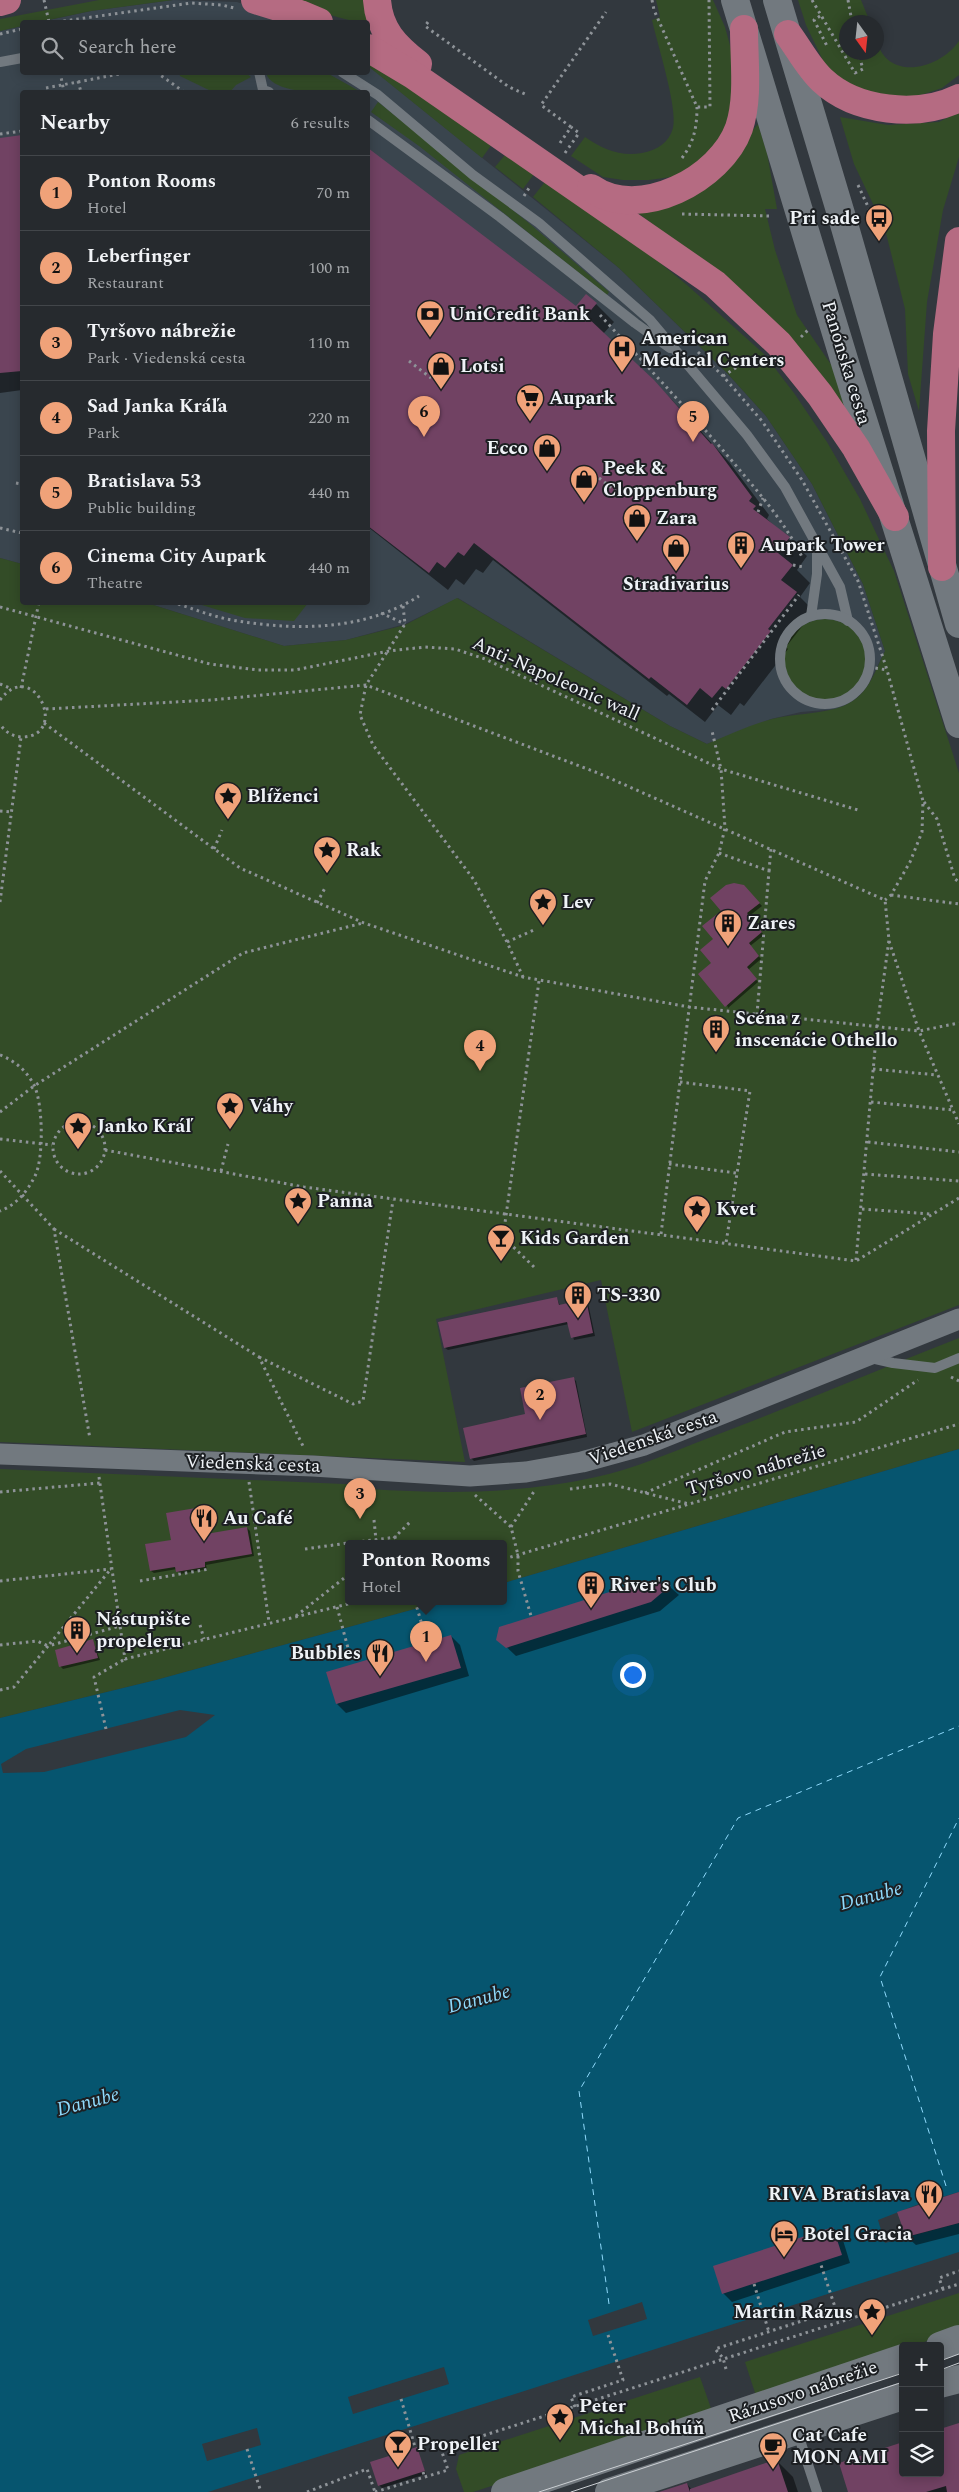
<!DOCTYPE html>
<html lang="en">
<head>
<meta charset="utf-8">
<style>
  :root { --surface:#262a2e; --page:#2e3236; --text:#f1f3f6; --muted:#a4a7aa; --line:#42464a; --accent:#f0a279 }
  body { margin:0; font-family:Spectral,serif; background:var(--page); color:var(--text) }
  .controls { position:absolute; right:15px; bottom:15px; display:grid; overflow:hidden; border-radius:5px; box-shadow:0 2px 12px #0003 }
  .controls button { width:45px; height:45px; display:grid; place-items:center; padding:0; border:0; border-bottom:1px solid var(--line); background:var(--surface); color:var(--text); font:25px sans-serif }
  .compass { position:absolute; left:839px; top:15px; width:45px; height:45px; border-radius:50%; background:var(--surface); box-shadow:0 2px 12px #0003; rotate:165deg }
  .you { position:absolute; left:632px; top:1674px; width:18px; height:18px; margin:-12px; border:4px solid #fff; border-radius:50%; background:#1a73e8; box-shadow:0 0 0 8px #1a73e833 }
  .badge { display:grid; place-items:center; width:32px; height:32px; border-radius:50%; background:var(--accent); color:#111; font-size:16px; font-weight:700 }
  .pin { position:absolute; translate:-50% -41px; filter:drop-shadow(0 1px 2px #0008) }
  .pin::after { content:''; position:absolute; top:26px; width:18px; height:15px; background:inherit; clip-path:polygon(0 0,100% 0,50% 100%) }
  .popup { position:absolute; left:345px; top:1540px; width:162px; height:65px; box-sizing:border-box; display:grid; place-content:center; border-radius:5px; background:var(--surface); filter:drop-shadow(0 1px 4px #0005); font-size:16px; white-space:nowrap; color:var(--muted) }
  .popup b { font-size:19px; color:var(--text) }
  .popup::after { content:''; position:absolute; left:50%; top:100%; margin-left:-10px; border:10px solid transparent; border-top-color:var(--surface) }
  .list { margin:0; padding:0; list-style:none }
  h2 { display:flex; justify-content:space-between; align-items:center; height:65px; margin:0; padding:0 20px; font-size:21px }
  h2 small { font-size:16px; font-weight:400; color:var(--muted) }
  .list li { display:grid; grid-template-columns:32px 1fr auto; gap:15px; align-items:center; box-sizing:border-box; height:75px; padding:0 20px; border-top:1px solid var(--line) }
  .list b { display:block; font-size:19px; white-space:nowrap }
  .list p { margin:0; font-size:16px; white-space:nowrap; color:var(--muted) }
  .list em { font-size:16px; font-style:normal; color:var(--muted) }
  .icon { flex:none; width:28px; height:28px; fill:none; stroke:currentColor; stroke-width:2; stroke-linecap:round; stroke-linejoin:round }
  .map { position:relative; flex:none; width:959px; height:2492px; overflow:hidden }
  .search { position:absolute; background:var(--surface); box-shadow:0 2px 12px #0003; left:20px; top:20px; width:350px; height:55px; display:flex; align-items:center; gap:12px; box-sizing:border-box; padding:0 18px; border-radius:5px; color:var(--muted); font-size:19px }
  .panel { position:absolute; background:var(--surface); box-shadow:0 2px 12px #0003; left:20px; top:90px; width:350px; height:515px; border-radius:5px }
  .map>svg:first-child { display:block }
</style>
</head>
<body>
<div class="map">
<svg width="959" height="2492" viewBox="0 0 959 2492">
  <rect width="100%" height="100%" fill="#32383e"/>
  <!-- built -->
  <g fill="#3a454e">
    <path d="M173,0L237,2L296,22H39L91,11Z"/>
    <path d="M22,26V72H368V66L382,77L619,268L727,373L766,416L812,484L863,584L885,651L867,687L853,702L837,709L801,712L771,719L707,744L670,726L458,598L405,624L346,640L284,646L147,603L368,602V92H22V564L0,558V31Z"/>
  </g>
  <!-- green -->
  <g fill="#334c27">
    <path d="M99,0H173L91,11L39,22H22V26L0,31V19Z"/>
    <path d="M290,0H364L370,31L368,30V22C341,22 315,8 290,0Z"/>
    <path d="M656,0H713L725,27L734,60L736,109L714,149L678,176L649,180H623L603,177L571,156L585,137C602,149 621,157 642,153C657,150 669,143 673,128C678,108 657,43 652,20L660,17Z"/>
    <path d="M798,0H861L870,22H846V52H876L877,42C889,82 940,69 959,41V75L942,88L924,94L904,99H875L828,71L806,25Z"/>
    <path d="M368,52L495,140L482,158L368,66Z"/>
    <path d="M179,73H246L251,77L236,85L230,92H213L180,76Z"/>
    <path d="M266,73H327L361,92C340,93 273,97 266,73Z"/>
    <path d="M378,102L530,224L609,292L607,295L419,146L371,112Z"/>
    <path d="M959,112V157L943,210L927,302L919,411L908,374L905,309L885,229L854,164L840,117L888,125L939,122Z"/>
    <path d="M758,124L767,153L777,209H765L775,250L797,315L832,366L849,421L679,244L634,210L670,207L696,194Z"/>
    <path d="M509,150L537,170L523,189L495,167Z"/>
    <path d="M548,178L637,244L687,285L764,354L794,393L827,442L860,499L894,571L959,773V1305L632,1432L601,1280L436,1319L465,1462L0,1442V558L22,564V602L147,603L284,646L346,640L405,625L457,598L670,726L707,744C728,735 750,725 772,719C796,713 833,714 851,702C869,692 876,669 885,651L863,584L812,484L766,416L727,373L619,268L533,197Z"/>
    <path d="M195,603H308L294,621L245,618Z"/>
    <circle cx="825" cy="660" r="41"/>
    <path d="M959,1338V1449L504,1583V1543H348V1601H444L156,1680L0,1718V1469L366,1485L370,1489C444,1494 522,1494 596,1477C633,1469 670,1453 706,1439C791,1407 875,1371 959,1338Z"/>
    <path d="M959,2293V2327L915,2346H903L757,2399L745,2362Z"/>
    <path d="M700,2377L713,2414L473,2492H464L456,2469L459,2455Z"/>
  </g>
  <!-- water -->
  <path fill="#06556f" d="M959,1449V2252L208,2492H0V1718L156,1680L444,1601H504V1583Z"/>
  <!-- pier -->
  <g fill="#32383e">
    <path d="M180,1710L215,1715L186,1737L44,1772L3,1773L1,1764L26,1749Z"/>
    <path d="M959,2192V2223L885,2243L878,2220L919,2204Z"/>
    <path d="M642,2302L647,2319L593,2336L588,2320Z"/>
    <path d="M444,2367L449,2384L353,2414L348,2397Z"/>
    <path d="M257,2428L261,2445L207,2461L202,2444Z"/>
  </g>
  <!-- shadow -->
  <g fill="#0007">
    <path d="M22,136V390L0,393V139Z"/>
    <path d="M368,150L576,308L596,304L614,322L603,334L672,400L729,462L769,515L767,519L807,556L797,570L810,583L800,597L814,611L786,647L788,649L744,706L740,703L731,715L718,705L705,722L669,694L667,696L493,560L483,573L476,569L464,585L456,579L448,590L368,527Z"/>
    <path d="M743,886L762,906L748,917L764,935L750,946L761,959L748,970L758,982L728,1008L713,963L715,940L723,911Z"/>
    <path d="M557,1298L560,1306L585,1301L588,1303L595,1336L574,1340L569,1324L448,1350L445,1348Z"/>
    <path d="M573,1378L576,1381L587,1437L474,1461L471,1458Z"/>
    <path d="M195,1510L198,1512L202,1536L247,1528L250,1531L254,1556L206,1565L207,1569L180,1574L177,1569L154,1573L151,1571Z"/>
    <path d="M644,1583L670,1587L679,1595L660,1611L516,1656L498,1639Z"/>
    <path d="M451,1636L460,1645L469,1676L346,1713L337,1704Z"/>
    <path d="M93,1641L100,1660L63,1669L61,1667L57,1650Z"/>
    <path d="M959,2194V2234L916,2245L907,2237Z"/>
    <path d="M833,2228L842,2237L850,2263L732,2302L723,2293Z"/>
    <path d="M959,2425V2492H850L903,2473H940Z"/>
    <path d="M416,2448L426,2474L382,2488L379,2485Z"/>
    <path d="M777,2461L793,2477L798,2492H663L687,2484L692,2490Z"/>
  </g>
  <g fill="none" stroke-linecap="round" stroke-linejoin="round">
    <!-- ferry -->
    <g stroke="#8fdafc" stroke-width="1" stroke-dasharray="6 5" stroke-linecap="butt">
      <path d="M946,2186L880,1977L959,1818"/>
      <path d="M609,2304L579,2091L738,1818L959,1726"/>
    </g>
  </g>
  <!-- building -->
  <g fill="#714263">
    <path d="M22,135V371L0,373V138Z"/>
    <path d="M368,148L576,306L586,294L597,303L586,316L654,380L711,444L712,443L752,497L749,501L756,506L753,509L790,537L778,553L793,565L781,580L797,592L768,629L771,631L726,689L722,686L712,698L700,688L687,705L651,677L649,679L474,543L464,556L458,552L445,568L437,562L429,573L368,526Z"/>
    <path d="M734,883L744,885L760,903L747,913L762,932L749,943L759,956L747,967L757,979L725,1007L698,974L711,963L700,950L713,939L702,926L721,911L710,898L726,885Z"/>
    <path d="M557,1297L559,1305L586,1299L593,1333L571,1338L567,1322L444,1348L438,1322Z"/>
    <path d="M574,1377L586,1434L470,1459L463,1428L525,1414L520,1388Z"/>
    <path d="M196,1508L200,1535L247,1527L252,1554L205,1562V1567L176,1572L175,1567L150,1571L145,1544L171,1540L166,1513Z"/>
    <path d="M644,1581L671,1585L651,1602L506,1648L496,1640L499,1627Z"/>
    <path d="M451,1635L461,1668L336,1704L326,1672Z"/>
    <path d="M93,1639L98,1658L59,1667L55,1650Z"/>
    <path d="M959,2192V2223L906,2237L897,2212Z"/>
    <path d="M833,2227L842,2255L722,2294L713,2266Z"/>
    <path d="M959,2423V2492H947L946,2486L926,2492H848L839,2463L903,2442V2473H940V2429Z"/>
    <path d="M417,2447L425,2471L378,2486L370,2462Z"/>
    <path d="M777,2459L788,2492H690V2489Z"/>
    <path d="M687,2483L690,2492H659Z"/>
  </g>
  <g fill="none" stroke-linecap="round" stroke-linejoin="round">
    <!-- path -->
    <g stroke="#8e9398" stroke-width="3" stroke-dasharray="2.5 4" stroke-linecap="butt">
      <path d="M44,0L49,22"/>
      <path d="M652,0L654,10L697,107H710L709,0"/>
      <path d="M812,0L855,73L863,69L858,52"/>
      <path d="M848,0L852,22"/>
      <path d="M820,16L814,20L828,48"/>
      <path d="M57,22L191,3L222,5L234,8"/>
      <path d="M428,22L425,26L509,87L527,95"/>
      <path d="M0,34L22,29"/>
      <path d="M60,72L64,92"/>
      <path d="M156,72L184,92"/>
      <path d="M78,81L81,92"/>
      <path d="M46,88L130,72"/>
      <path d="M0,134L22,131"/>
      <path d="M560,143L571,127L541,105L606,12"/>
      <path d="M565,153L579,133L571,127"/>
      <path d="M682,158C694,142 697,127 697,107"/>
      <path d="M858,185L870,211"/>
      <path d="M524,196L531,185"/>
      <path d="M682,214L770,216"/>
      <path d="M600,315C645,364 690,412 733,462C758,492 785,522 802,557"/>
      <path d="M801,337L808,330"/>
      <path d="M698,352L723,376L762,421L802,480L858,581L887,670L923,801L922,832L910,862L891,895L885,900"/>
      <path d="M409,361L431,378"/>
      <path d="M723,376L756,355"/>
      <path d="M424,418L437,404"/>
      <path d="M599,478L621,495"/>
      <path d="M16,483L22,484"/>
      <path d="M758,512L763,498"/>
      <path d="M0,528L22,533"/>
      <path d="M793,565L804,567"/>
      <path d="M172,602C194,609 216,618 238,621C299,631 366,630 419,596"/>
      <path d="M403,606L405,624L366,685L360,715L373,745L474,880L507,942L523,977"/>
      <path d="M0,607L210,664L258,670H295L389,651L425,647L455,649L485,659L721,769L858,810"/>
      <path d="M381,613L405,624"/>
      <path d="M869,667L887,670"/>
      <path d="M0,684L12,689"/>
      <path d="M21,688L39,602"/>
      <path d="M0,700C33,656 70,735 23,737C13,737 5,732 0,724"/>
      <path d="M46,709L211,700L366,685L598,773L885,900"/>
      <path d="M712,710L799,595"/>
      <path d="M44,723L240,868L364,923L523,977L689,1007L919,1031L959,1023"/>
      <path d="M924,802L937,819L955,879L959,882"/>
      <path d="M0,811L11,812"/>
      <path d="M214,849L222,830"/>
      <path d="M719,853L769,871L757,1014"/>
      <path d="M769,871L771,848"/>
      <path d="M891,895L959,904"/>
      <path d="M0,902L21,737"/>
      <path d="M317,903L325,888"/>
      <path d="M889,941L919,1031L959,1124"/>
      <path d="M507,942L536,929"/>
      <path d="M0,1055C15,1061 26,1070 34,1085C43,1103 44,1158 35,1176C27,1192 16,1205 0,1211"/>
      <path d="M873,1069L937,1075"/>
      <path d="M680,1082L750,1091L726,1243"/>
      <path d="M871,1102L953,1110"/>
      <path d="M0,1112L34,1086L243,953L363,923"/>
      <circle cx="79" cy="1148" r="26"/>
      <path d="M0,1139L52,1145"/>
      <path d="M868,1142L959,1152"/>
      <path d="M105,1150L304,1187L856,1261L959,1198"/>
      <path d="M669,1164L736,1173"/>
      <path d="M0,1171L54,1229L90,1439"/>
      <path d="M221,1171L228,1144"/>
      <path d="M865,1174L959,1181"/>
      <path d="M862,1209L931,1214"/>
      <path d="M299,1211L304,1187"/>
      <path d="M54,1229L259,1357L303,1446"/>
      <path d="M661,1234L705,881L719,853L725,828L721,769L712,731"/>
      <path d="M856,1260L877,1027L889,940L885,900"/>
      <path d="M534,1267L503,1237L539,981"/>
      <path d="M259,1357L353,1404L363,1401L393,1200"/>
      <path d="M951,1377L959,1381"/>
      <path d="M99,1477L120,1626"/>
      <path d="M249,1482L269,1622"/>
      <path d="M570,1489L610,1484L689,1504"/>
      <path d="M0,1492L100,1483"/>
      <path d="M645,1493L785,1432L856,1422L918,1380"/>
      <path d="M475,1495L511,1527L518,1555V1571L531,1616"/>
      <path d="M374,1520L376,1540"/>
      <path d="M511,1527L535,1490"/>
      <path d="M349,1543L397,1537"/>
      <path d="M389,1543L412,1520"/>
      <path d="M305,1549L348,1543"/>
      <path d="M504,1559L959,1424"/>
      <path d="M0,1581L111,1569"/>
      <path d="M140,1581L209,1569"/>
      <path d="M415,1601L427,1642"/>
      <path d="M337,1607L352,1663"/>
      <path d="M296,1616L348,1575"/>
      <path d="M200,1625L204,1639"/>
      <path d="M0,1645L37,1641L48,1646L110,1570"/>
      <path d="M0,1690L14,1687L48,1646L120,1626L125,1659L360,1601"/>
      <path d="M106,1729L94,1677L125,1659"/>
      <path d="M754,2284L769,2332"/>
      <path d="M943,2289L939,2278L959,2271"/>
      <path d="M726,2369L723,2358L715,2349L836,2310L820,2262"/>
      <path d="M401,2399L415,2447"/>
      <path d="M575,2407L571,2397L623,2380L607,2332"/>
      <path d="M247,2449L261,2492"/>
      <path d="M423,2472L425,2478"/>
      <path d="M307,2492L367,2469L375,2492"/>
      <path d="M375,2492L448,2470L441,2449L959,2284"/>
    </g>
    <!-- service -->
    <g stroke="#72797f" stroke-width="10">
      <path d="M0,62L22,58"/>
      <path d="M259,72L263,90L269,92"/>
      <path d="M342,72L378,95L473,175L539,223L650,320L747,435L785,487L840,587L848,621"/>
      <path d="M368,120L500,217L635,323L670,348"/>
      <circle cx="825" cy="659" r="45"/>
      <path d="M811,616L817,574V548"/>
      <path d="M871,1358L893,1363L935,1368L959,1358"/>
      <path d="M797,2431L817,2492"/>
    </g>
    <!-- minor -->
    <path stroke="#72797f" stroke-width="21" d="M0,1454L313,1466L470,1476L526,1472L582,1462L644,1445L959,1319"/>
    <!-- secondary -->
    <g stroke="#72797f" stroke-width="28">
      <path d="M735,0L846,366L959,724"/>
      <path d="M777,0L844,224L959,624"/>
      <path d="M940,2346L959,2339"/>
      <path d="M940,2384L959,2379"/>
      <path d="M505,2492L903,2358"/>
      <path d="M609,2492L903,2396"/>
    </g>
    <!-- primary -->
    <g stroke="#b56b82" stroke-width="28">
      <path d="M255,0L300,14L319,22"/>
      <path d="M377,0C379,30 395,46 418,64"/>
      <path d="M0,2L7,0"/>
      <path d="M788,34C799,49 809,68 822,80C856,112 918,118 959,98"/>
      <path d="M368,48L413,75L715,284L779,344L820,395L856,448L895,517"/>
      <path d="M591,188C639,222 721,179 739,128C749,98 744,61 744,29"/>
      <path d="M942,567L941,431L947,334L959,241"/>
    </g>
    <!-- tram -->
    <g stroke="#ccd0d4" stroke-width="1">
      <path d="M940,2361L959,2354"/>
      <path d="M940,2370L959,2363"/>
      <path d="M539,2492L903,2373"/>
      <path d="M571,2492L903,2382"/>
    </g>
  </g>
  <!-- icons -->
  <defs>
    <g id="bus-pin" transform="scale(1.4375)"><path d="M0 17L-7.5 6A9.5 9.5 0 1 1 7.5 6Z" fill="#f0a279" stroke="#1c1f22"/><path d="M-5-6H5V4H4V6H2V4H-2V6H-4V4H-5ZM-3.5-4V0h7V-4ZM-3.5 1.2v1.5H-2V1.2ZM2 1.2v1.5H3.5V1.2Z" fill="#111"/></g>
    <g id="bank-pin" transform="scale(1.4375)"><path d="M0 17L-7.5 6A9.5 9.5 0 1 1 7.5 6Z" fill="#f0a279" stroke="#1c1f22"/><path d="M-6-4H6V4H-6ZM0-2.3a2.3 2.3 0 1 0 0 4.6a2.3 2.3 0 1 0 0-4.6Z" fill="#111"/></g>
    <g id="hospital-pin" transform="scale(1.4375)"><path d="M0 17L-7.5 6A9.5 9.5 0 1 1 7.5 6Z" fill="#f0a279" stroke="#1c1f22"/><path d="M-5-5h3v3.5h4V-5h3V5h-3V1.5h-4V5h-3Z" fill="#111"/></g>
    <g id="shop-pin" transform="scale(1.4375)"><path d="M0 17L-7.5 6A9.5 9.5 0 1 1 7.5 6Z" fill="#f0a279" stroke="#1c1f22"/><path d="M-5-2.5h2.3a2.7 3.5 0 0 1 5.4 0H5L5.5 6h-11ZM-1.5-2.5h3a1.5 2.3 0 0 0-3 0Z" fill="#111"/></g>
    <g id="supermarket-pin" transform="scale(1.4375)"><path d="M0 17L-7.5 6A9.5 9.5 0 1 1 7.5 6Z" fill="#f0a279" stroke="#1c1f22"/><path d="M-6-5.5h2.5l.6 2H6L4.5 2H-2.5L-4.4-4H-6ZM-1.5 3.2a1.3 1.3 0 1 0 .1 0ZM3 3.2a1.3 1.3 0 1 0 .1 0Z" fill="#111"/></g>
    <g id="building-pin" transform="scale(1.4375)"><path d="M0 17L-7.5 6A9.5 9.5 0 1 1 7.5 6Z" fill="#f0a279" stroke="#1c1f22"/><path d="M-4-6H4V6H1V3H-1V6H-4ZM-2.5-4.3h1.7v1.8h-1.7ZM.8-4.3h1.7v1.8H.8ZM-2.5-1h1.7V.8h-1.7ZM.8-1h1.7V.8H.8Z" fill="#111"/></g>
    <g id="sight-pin" transform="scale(1.4375)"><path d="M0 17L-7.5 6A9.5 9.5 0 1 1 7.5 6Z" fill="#f0a279" stroke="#1c1f22"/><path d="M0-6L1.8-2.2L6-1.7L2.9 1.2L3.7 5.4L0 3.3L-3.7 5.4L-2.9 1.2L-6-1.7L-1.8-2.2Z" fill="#111"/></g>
    <g id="bar-pin" transform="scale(1.4375)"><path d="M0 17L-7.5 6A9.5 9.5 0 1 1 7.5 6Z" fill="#f0a279" stroke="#1c1f22"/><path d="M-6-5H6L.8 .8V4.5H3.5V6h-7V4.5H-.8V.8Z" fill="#111"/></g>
    <g id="restaurant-pin" transform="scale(1.4375)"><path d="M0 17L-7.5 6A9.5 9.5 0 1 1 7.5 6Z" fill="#f0a279" stroke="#1c1f22"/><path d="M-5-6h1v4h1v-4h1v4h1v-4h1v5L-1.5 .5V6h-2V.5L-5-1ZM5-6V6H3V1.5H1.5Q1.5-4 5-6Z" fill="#111"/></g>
    <g id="hotel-pin" transform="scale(1.4375)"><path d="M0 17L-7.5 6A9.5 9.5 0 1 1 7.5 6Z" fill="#f0a279" stroke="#1c1f22"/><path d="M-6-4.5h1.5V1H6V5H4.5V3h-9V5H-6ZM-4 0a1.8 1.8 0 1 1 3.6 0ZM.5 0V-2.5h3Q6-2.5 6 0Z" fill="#111"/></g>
    <g id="cafe-pin" transform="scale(1.4375)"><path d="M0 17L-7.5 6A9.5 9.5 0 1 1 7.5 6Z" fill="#f0a279" stroke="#1c1f22"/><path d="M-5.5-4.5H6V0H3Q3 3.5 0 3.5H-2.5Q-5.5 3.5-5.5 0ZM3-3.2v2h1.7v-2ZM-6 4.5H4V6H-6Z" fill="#111"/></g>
  </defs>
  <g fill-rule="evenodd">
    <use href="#bus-pin" x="879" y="218"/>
    <use href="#bank-pin" x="430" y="314"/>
    <use href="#hospital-pin" x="622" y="349"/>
    <use href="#shop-pin" x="441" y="366"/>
    <use href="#supermarket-pin" x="530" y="398"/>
    <use href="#shop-pin" x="547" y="448"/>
    <use href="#shop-pin" x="584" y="479"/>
    <use href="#shop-pin" x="637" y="518"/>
    <use href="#building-pin" x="741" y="545"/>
    <use href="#shop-pin" x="676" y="548"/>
    <use href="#sight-pin" x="228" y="796"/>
    <use href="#sight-pin" x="327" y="850"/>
    <use href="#sight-pin" x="543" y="902"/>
    <use href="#building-pin" x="728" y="923"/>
    <use href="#building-pin" x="716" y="1029"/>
    <use href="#sight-pin" x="230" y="1106"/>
    <use href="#sight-pin" x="78" y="1126"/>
    <use href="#sight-pin" x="298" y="1201"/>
    <use href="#sight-pin" x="697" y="1209"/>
    <use href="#bar-pin" x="501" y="1238"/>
    <use href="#building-pin" x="578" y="1295"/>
    <use href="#restaurant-pin" x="204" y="1518"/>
    <use href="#building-pin" x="591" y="1585"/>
    <use href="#building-pin" x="77" y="1630"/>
    <use href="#restaurant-pin" x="380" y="1653"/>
    <use href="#restaurant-pin" x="929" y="2194"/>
    <use href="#hotel-pin" x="784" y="2234"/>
    <use href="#sight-pin" x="872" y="2312"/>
    <use href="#sight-pin" x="560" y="2417"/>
    <use href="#bar-pin" x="398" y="2444"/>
    <use href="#cafe-pin" x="773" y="2446"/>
  </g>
  <g text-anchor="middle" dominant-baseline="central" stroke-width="4" stroke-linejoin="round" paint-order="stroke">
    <!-- poi labels -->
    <g font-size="19" font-weight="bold" fill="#eff3f7" stroke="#1c1f22" text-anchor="start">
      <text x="860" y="218" text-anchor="end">Pri sade</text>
      <text x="449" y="314">UniCredit Bank</text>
      <text x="641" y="338">American<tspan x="641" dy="22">Medical Centers</tspan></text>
      <text x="460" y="366">Lotsi</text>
      <text x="549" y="398">Aupark</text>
      <text x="528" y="448" text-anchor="end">Ecco</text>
      <text x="603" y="468">Peek &amp;<tspan x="603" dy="22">Cloppenburg</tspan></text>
      <text x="656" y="518">Zara</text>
      <text x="760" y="545">Aupark Tower</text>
      <text x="676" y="584" text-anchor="middle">Stradivarius</text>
      <text x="247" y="796">Blíženci</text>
      <text x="346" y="850">Rak</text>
      <text x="562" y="902">Lev</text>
      <text x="747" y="923">Zares</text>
      <text x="735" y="1018">Scéna z<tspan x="735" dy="22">inscenácie Othello</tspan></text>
      <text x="249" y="1106">Váhy</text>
      <text x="97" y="1126">Janko Kráľ</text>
      <text x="317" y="1201">Panna</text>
      <text x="716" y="1209">Kvet</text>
      <text x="520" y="1238">Kids Garden</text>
      <text x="597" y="1295">TS-330</text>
      <text x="223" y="1518">Au Café</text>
      <text x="610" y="1585">River's Club</text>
      <text x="96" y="1619">Nástupište<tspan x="96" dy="22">propeleru</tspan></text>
      <text x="361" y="1653" text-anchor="end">Bubbles</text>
      <text x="910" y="2194" text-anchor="end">RIVA Bratislava</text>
      <text x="803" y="2234">Botel Gracia</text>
      <text x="853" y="2312" text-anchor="end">Martin Rázus</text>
      <text x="579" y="2406">Peter<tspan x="579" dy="22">Michal Bohúň</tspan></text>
      <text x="792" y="2435">Cat Cafe<tspan x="792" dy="22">MON AMI</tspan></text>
      <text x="417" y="2444">Propeller</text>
    </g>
    <!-- street labels -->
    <g font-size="19" fill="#eff3f7" stroke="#1c1f22">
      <text transform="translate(846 363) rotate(73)">Panónska cesta</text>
      <text transform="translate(556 679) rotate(24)">Anti-Napoleonic wall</text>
      <text transform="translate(653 1438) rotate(-19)">Viedenská cesta</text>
      <text transform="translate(253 1464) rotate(2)">Viedenská cesta</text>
      <text transform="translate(756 1470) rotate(-16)">Tyršovo nábrežie</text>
      <text transform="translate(803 2392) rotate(-19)">Rázusovo nábrežie</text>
    </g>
    <!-- water labels -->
    <g font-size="20" font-style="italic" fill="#8fdafc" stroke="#1c1f22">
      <text transform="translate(871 1896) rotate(-15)">Danube</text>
      <text transform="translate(479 1999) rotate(-15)">Danube</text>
      <text transform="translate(88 2102) rotate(-15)">Danube</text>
    </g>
  </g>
</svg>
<div class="controls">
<button>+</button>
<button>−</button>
<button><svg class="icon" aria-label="layers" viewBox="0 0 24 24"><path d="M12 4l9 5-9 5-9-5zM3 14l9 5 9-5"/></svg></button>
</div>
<svg class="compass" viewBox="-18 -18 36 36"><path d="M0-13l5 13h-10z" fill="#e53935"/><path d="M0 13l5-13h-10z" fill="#a4a7aa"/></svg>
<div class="you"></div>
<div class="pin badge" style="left:426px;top:1662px">1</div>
<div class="popup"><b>Ponton Rooms</b>Hotel</div>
<div class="pin badge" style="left:540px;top:1420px">2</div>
<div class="pin badge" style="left:360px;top:1519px">3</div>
<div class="pin badge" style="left:480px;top:1071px">4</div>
<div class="pin badge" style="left:693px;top:442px">5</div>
<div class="pin badge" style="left:424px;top:437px">6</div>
<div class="search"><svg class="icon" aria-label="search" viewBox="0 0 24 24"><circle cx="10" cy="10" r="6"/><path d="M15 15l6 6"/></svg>Search here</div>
<section class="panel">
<h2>Nearby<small>6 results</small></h2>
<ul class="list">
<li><span class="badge">1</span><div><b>Ponton Rooms</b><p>Hotel</p></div><em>70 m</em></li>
<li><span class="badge">2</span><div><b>Leberfinger</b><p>Restaurant</p></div><em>100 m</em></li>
<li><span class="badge">3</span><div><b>Tyršovo nábrežie</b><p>Park · Viedenská cesta</p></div><em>110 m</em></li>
<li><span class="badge">4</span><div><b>Sad Janka Kráľa</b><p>Park</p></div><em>220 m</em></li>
<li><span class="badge">5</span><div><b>Bratislava 53</b><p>Public building</p></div><em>440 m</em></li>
<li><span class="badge">6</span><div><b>Cinema City Aupark</b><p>Theatre</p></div><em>440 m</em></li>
</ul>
</section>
</div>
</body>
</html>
